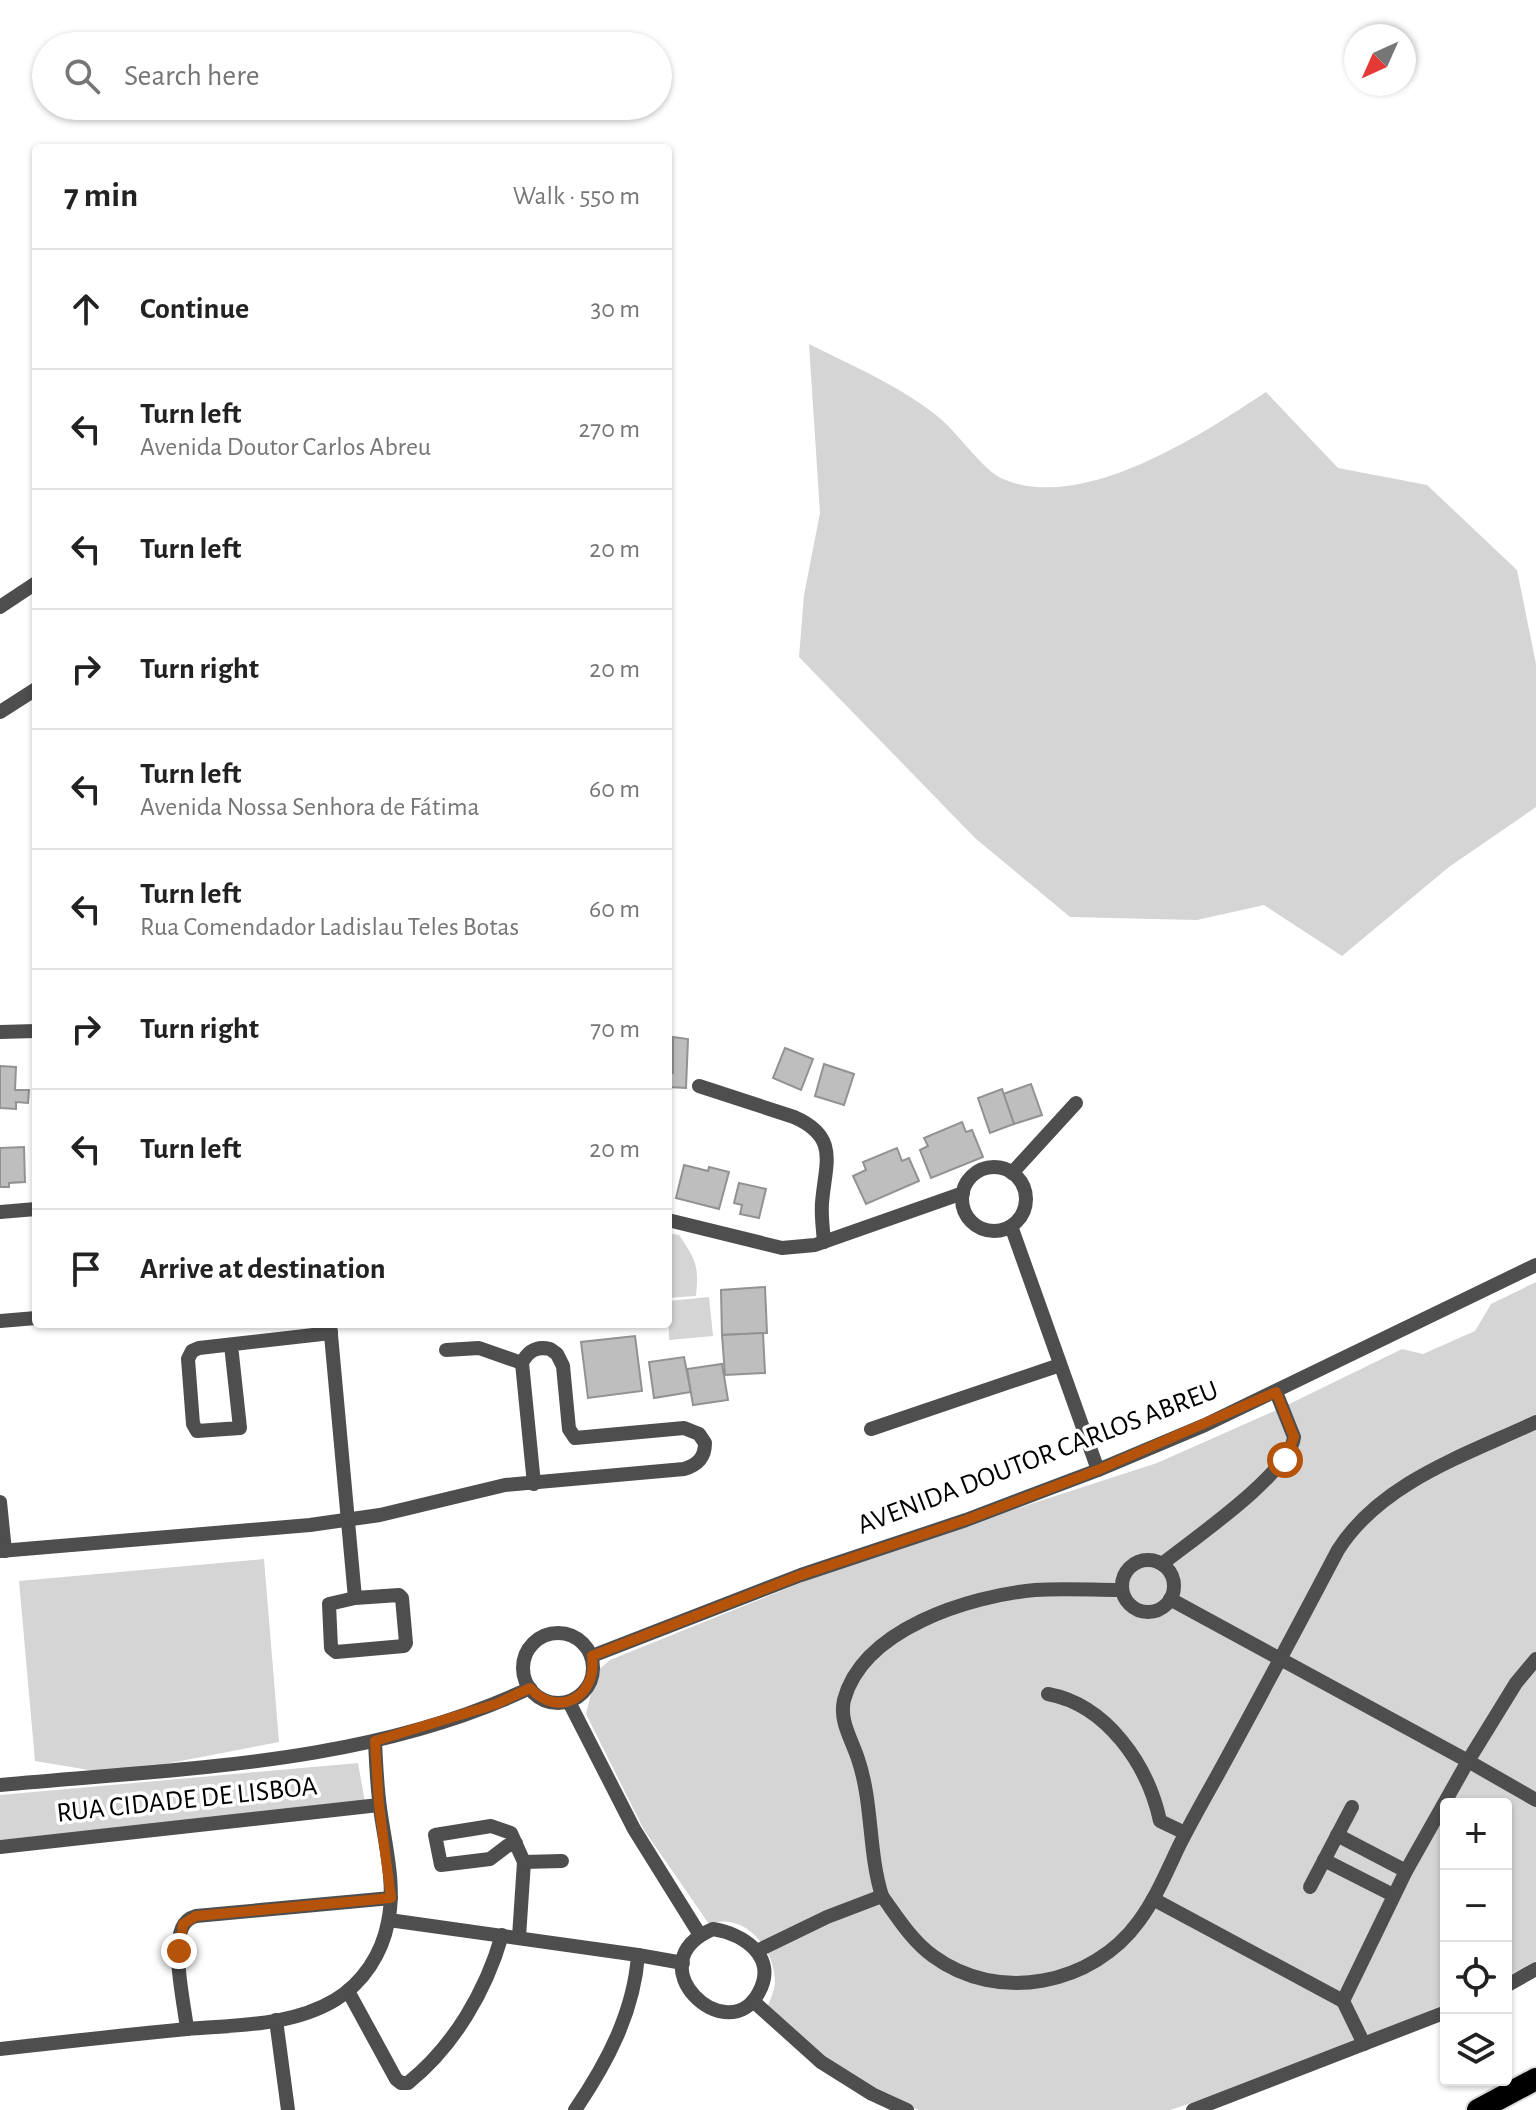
<!DOCTYPE html>
<html lang="en">
<head>
<meta charset="utf-8">
<style>
  :root { --surface:#fff; --page:#f6f6f6; --text:#222; --muted:#767676; --line:#e0e0e0 }
  body { margin:0; font-family:"Alegreya Sans",sans-serif; background:var(--page); color:var(--text) }
  .controls { position:absolute; right:24px; bottom:24px; display:grid; overflow:hidden; border-radius:8px; box-shadow:0 2px 6px #0004 }
  .controls button { width:72px; height:72px; display:grid; place-items:center; padding:0; border:0; border-bottom:2px solid var(--line); background:var(--surface); color:var(--text); font:40px sans-serif }
  .compass { position:absolute; left:1344px; top:24px; width:72px; height:72px; border-radius:50%; background:var(--surface); box-shadow:0 2px 6px #0004; rotate:225deg }
  .stop { position:absolute; width:24px; height:24px; margin:-18px; border:6px solid #b45309; border-radius:50%; background:#fff }
  .stop.end { background:#b45309; border-color:#fff; box-shadow:0 2px 8px #0008 }
  .list { margin:0; padding:0; list-style:none }
  h2 { display:flex; justify-content:space-between; align-items:center; height:104px; margin:0; padding:0 32px; font-size:34px }
  h2 small { font-size:26px; font-weight:400; color:var(--muted) }
  .list li { display:grid; grid-template-columns:52px 1fr auto; gap:24px; align-items:center; box-sizing:border-box; height:120px; padding:0 32px; border-top:2px solid var(--line) }
  .list b { display:block; font-size:30px; white-space:nowrap }
  .list p { margin:0; font-size:26px; white-space:nowrap; color:var(--muted) }
  .list em { font-size:26px; font-style:normal; color:var(--muted) }
  .icon { flex:none; width:44px; height:44px; fill:none; stroke:currentColor; stroke-width:2; stroke-linecap:round; stroke-linejoin:round }
  .map { position:relative; flex:none; width:1536px; height:2110px; overflow:hidden }
  .search { position:absolute; background:var(--surface); box-shadow:0 2px 6px #0004; left:32px; top:32px; width:640px; height:88px; display:flex; align-items:center; gap:20px; box-sizing:border-box; padding:0 28px; border-radius:44px; color:var(--muted); font-size:30px }
  .panel { position:absolute; background:var(--surface); box-shadow:0 2px 6px #0004; left:32px; top:144px; width:640px; height:1184px; border-radius:8px }
  .map>svg:first-child { display:block }
</style>
</head>
<body>
<div class="map">
<svg width="1536" height="2110" viewBox="0 0 1536 2110">
  <rect width="100%" height="100%" fill="#fff"/>
  <!-- green -->
  <g fill="#d5d5d5">
    <path d="M809,344C851,365 906,389 942,420C958,434 985,472 1003,479C1083,513 1201,435 1266,392L1338,468L1427,485L1517,570L1536,664V807L1449,867L1342,956L1264,905L1197,920L1070,917L975,838L799,657L804,595L820,513Z"/>
    <path d="M668,1233L679,1235C696,1260 699,1266 696,1296L668,1298Z"/>
    <path d="M1536,1282V1961L1506,1977V1804H1446V2004L1252,2083L1170,2110H919C860,2089 812,2050 767,2008C770,2000 774,1992 775,1983C775,1949 745,1911 709,1924L644,1830L586,1714L596,1672L610,1660L810,1579L938,1534L1157,1463L1279,1409L1402,1349L1423,1354L1475,1331L1491,1304Z"/>
    <path d="M709,1297L713,1336L669,1340L668,1301Z"/>
    <path d="M264,1559L279,1742L113,1774L35,1761L19,1581Z"/>
    <path d="M358,1763L365,1802L0,1840V1795Z"/>
  </g>
  <!-- building -->
  <g fill="#bebebe" stroke="#929292" stroke-width="2">
    <path d="M673,1037L688,1039L686,1088L668,1087V1073H673Z"/>
    <path d="M785,1048L813,1059L801,1090L773,1078Z"/>
    <path d="M824,1064L854,1074L844,1105L815,1096Z"/>
    <path d="M0,1066L16,1067L15,1090H29L28,1103L16,1102V1109L0,1108Z"/>
    <path d="M1031,1084L1042,1115L1014,1124L1003,1094Z"/>
    <path d="M1002,1089L1014,1124L990,1133L978,1098Z"/>
    <path d="M962,1122L966,1132L972,1130L983,1157L931,1178L920,1150L928,1146L924,1138Z"/>
    <path d="M24,1147L25,1182L9,1183V1187H0V1148Z"/>
    <path d="M897,1148L902,1161L909,1158L919,1181L866,1204L853,1176L866,1170L863,1162Z"/>
    <path d="M684,1165L708,1171L709,1167L729,1172L719,1209L676,1198Z"/>
    <path d="M739,1183L766,1189L759,1218L740,1214L742,1205L734,1203Z"/>
    <path d="M765,1287L767,1333L722,1335L721,1290Z"/>
    <path d="M763,1333L765,1373L725,1375L722,1335Z"/>
    <path d="M635,1336L642,1391L588,1398L581,1342Z"/>
    <path d="M684,1357L691,1392L654,1398L649,1362Z"/>
    <path d="M722,1364L728,1400L693,1405L687,1369Z"/>
  </g>
  <g fill="none" stroke-linecap="round" stroke-linejoin="round">
    <!-- trunk casing -->
    <g stroke="#dbdbdb" stroke-width="26">
      <path id="trunk" d="M1478,2110L1536,2079"/>
    </g>
    <!-- minor -->
    <g stroke="#4e4e4e" stroke-width="14">
      <path d="M0,607L36,583"/>
      <path d="M0,712L36,689"/>
      <path d="M0,1032L36,1031"/>
      <path d="M699,1086L794,1117C840,1137 825,1164 822,1203C821,1216 823,1229 824,1242"/>
      <circle cx="994" cy="1199" r="32"/>
      <path d="M1012,1173L1076,1103"/>
      <path d="M0,1212L36,1209"/>
      <path d="M668,1220L782,1248L815,1245L963,1193"/>
      <path d="M1011,1226L1098,1470"/>
      <path d="M0,1321L36,1318"/>
      <path d="M330,1324L355,1598L329,1604L331,1648L336,1652L404,1646L406,1643L402,1598L399,1595L355,1598"/>
      <path d="M231,1345L240,1428L197,1431L193,1424L188,1359L192,1351L199,1348L331,1333"/>
      <path d="M446,1350L479,1348L522,1363"/>
      <path d="M871,1429L1060,1365"/>
      <path d="M0,1502L5,1551"/>
      <path d="M0,1551L310,1525L380,1515L505,1485L684,1469C698,1465 705,1457 705,1443L699,1434L684,1428L575,1438L569,1429L563,1366L557,1354L550,1349C537,1346 528,1351 522,1363L534,1484"/>
      <circle cx="1148" cy="1586" r="26"/>
      <path d="M1162,1564C1192,1540 1290,1473 1294,1437L1276,1392"/>
      <circle cx="558" cy="1668" r="35"/>
      <path d="M592,1656L801,1575L966,1520L1098,1470L1205,1425L1536,1265"/>
      <path d="M1536,1659L1516,1683L1468,1761L1536,1800"/>
      <path d="M1048,1694C1107,1705 1148,1765 1160,1821L1185,1833"/>
      <path d="M569,1702L634,1829L700,1935"/>
      <path d="M0,1785C177,1768 366,1766 530,1688"/>
      <path d="M1337,1835L1406,1871"/>
      <path d="M516,1843L507,1846L490,1859L441,1865L435,1835L491,1826L511,1833L524,1862L519,1937"/>
      <path d="M0,1847L379,1805"/>
      <path d="M1324,1860L1393,1895"/>
      <path d="M524,1862L562,1861"/>
      <path d="M1310,1887L1352,1807"/>
      <path d="M882,1896C898,1918 912,1941 933,1956C998,2004 1093,1985 1139,1921C1156,1898 1167,1871 1179,1846C1191,1822 1204,1799 1217,1776C1258,1701 1298,1626 1338,1550C1381,1482 1466,1455 1536,1422"/>
      <path d="M1153,1899L1343,2001L1406,1871L1468,1761L1170,1599"/>
      <path d="M389,1920L638,1955C634,2012 607,2063 575,2110"/>
      <path d="M713,1929C744,1934 778,1957 759,1992C728,2052 633,1963 713,1929Z"/>
      <path d="M757,1951L827,1917L882,1896C868,1851 873,1803 858,1759C852,1740 839,1721 844,1700C863,1629 969,1596 1035,1590C1063,1588 1092,1590 1120,1590"/>
      <path d="M638,1955L683,1963"/>
      <path d="M1506,1986L1536,1969"/>
      <path d="M348,1991L396,2079L401,2083H408C454,2046 486,1991 502,1935"/>
      <path d="M753,2001L821,2062L872,2094L907,2110"/>
      <path d="M1343,2001L1364,2044"/>
      <path d="M276,2020L288,2110"/>
      <path d="M187,2029C184,2003 172,1951 182,1928C185,1921 189,1918 196,1916L391,1898"/>
      <path d="M0,2049C62,2042 125,2035 187,2029C236,2025 292,2026 335,2000C363,1983 382,1954 388,1922C396,1885 385,1845 380,1808C377,1786 376,1764 375,1741"/>
      <path d="M1193,2110L1446,2012"/>
    </g>
    <!-- trunk -->
    <use href="#trunk" stroke="#000" stroke-width="22"/>
  </g>
  <g fill="none" stroke-linecap="round" stroke-linejoin="round">
    <!-- route -->
    <path stroke="#b45309" stroke-width="10" d="M179,1951L183,1924L196,1916L391,1898L379,1805L375,1741L496,1704L530,1688C558,1719 598,1697 592,1656L801,1575L966,1520L1098,1470L1276,1392L1294,1437L1285,1460"/>
  </g>
  <g text-anchor="middle" dominant-baseline="central" stroke-width="7" stroke-linejoin="round" paint-order="stroke">
    <!-- street labels -->
    <g font-size="28" fill="#000" stroke="#fff">
      <text transform="translate(1038 1458) rotate(-21)">AVENIDA DOUTOR CARLOS ABREU</text>
      <text transform="translate(187 1800) rotate(-6)">RUA CIDADE DE LISBOA</text>
    </g>
  </g>
</svg>
<div class="controls">
<button>+</button>
<button>−</button>
<button><svg class="icon" aria-label="locate" viewBox="0 0 24 24"><circle cx="12" cy="12" r="6"/><path d="M12 2v4M12 18v4M2 12h4M18 12h4"/></svg></button>
<button><svg class="icon" aria-label="layers" viewBox="0 0 24 24"><path d="M12 4l9 5-9 5-9-5zM3 14l9 5 9-5"/></svg></button>
</div>
<svg class="compass" viewBox="-18 -18 36 36"><path d="M0-13l5 13h-10z" fill="#e53935"/><path d="M0 13l5-13h-10z" fill="#767676"/></svg>
<div class="stop" style="left:1285px;top:1460px"></div>
<div class="stop end" style="left:179px;top:1951px"></div>
<div class="search"><svg class="icon" aria-label="search" viewBox="0 0 24 24"><circle cx="10" cy="10" r="6"/><path d="M15 15l6 6"/></svg>Search here</div>
<section class="panel">
<h2>7 min<small>Walk · 550 m</small></h2>
<ul class="list">
<li><svg class="icon" aria-label="ahead" viewBox="0 0 24 24"><path d="M12 20V5M6 11l6-6 6 6"/></svg><div><b>Continue</b></div><em>30 m</em></li>
<li><svg class="icon" aria-label="left" viewBox="0 0 24 24"><path d="M17 20v-9H6M10 6l-5 5 5 5"/></svg><div><b>Turn left</b><p>Avenida Doutor Carlos Abreu</p></div><em>270 m</em></li>
<li><svg class="icon" aria-label="left" viewBox="0 0 24 24"><path d="M17 20v-9H6M10 6l-5 5 5 5"/></svg><div><b>Turn left</b></div><em>20 m</em></li>
<li><svg class="icon" aria-label="right" viewBox="0 0 24 24"><path d="M7 20v-9h11M14 6l5 5-5 5"/></svg><div><b>Turn right</b></div><em>20 m</em></li>
<li><svg class="icon" aria-label="left" viewBox="0 0 24 24"><path d="M17 20v-9H6M10 6l-5 5 5 5"/></svg><div><b>Turn left</b><p>Avenida Nossa Senhora de Fátima</p></div><em>60 m</em></li>
<li><svg class="icon" aria-label="left" viewBox="0 0 24 24"><path d="M17 20v-9H6M10 6l-5 5 5 5"/></svg><div><b>Turn left</b><p>Rua Comendador Ladislau Teles Botas</p></div><em>60 m</em></li>
<li><svg class="icon" aria-label="right" viewBox="0 0 24 24"><path d="M7 20v-9h11M14 6l5 5-5 5"/></svg><div><b>Turn right</b></div><em>70 m</em></li>
<li><svg class="icon" aria-label="left" viewBox="0 0 24 24"><path d="M17 20v-9H6M10 6l-5 5 5 5"/></svg><div><b>Turn left</b></div><em>20 m</em></li>
<li><svg class="icon" aria-label="arrive" viewBox="0 0 24 24"><path d="M6 21V4h12l-3 4 3 4H6"/></svg><div><b>Arrive at destination</b></div></li>
</ul>
</section>
</div>
</body>
</html>
